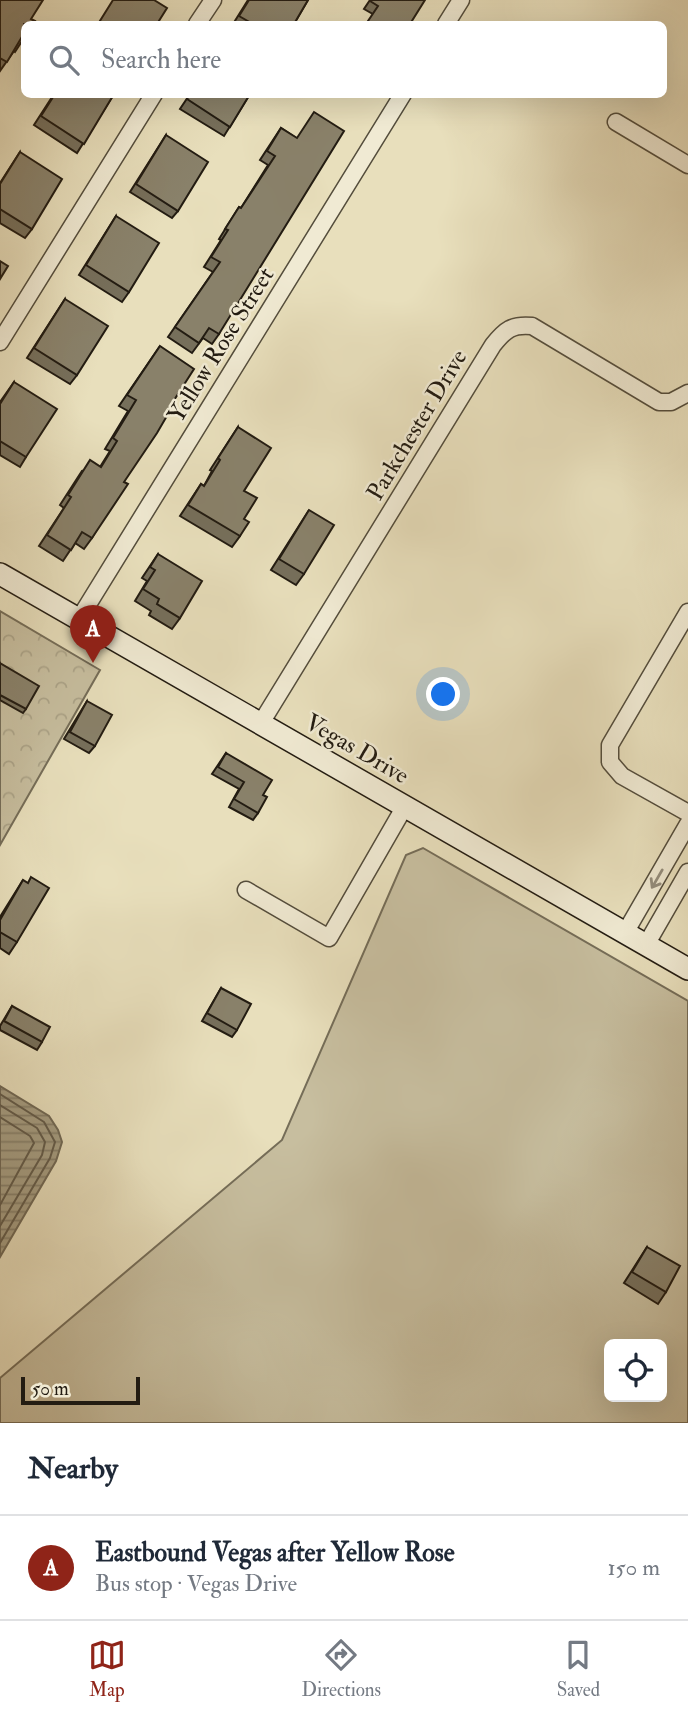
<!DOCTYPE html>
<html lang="en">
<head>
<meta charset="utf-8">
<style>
  :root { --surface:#fff; --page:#f2f2f3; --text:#1f2937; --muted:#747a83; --line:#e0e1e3; --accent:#8f2418 }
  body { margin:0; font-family:"IM FELL Double Pica",serif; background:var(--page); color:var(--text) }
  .controls { position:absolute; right:21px; bottom:21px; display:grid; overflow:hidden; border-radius:10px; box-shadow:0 7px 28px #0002 }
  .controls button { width:63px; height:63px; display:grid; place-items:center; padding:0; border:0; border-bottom:2px solid var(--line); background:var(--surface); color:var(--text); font:35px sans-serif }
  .scale { position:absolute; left:21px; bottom:18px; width:119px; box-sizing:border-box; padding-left:7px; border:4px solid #231c12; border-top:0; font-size:19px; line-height:24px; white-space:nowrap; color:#231c12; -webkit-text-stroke:5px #f0ead3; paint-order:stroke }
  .you { position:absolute; left:444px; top:695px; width:24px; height:24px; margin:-18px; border:5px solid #fff; border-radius:50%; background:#1a73e8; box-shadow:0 0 0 10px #1a73e833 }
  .badge { display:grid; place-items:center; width:46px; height:46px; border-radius:50%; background:var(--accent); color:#fff; font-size:23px; font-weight:700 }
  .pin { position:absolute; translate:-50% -58px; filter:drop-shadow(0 2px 4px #0008) }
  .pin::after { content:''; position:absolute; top:37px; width:24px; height:21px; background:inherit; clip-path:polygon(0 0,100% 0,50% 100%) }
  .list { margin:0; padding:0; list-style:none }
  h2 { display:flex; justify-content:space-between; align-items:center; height:91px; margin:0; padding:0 28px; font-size:30px }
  h2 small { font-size:23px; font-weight:400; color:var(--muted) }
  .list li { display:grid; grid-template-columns:46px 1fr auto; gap:21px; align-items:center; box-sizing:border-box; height:105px; padding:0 28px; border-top:2px solid var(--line) }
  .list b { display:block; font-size:26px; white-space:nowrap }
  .list p { margin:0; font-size:23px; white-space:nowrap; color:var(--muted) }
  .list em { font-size:23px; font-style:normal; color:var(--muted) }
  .icon { flex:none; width:38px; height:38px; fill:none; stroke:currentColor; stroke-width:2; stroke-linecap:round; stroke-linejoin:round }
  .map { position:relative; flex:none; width:688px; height:1423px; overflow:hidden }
  .search { position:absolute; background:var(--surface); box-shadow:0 7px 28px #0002; left:21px; right:21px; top:21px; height:77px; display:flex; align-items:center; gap:18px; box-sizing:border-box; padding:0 24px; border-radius:10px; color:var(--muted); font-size:26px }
  .sheet { height:196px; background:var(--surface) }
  nav { display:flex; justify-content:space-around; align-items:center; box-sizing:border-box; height:98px; border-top:2px solid var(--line); background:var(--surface); font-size:19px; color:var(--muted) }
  nav a { display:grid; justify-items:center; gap:4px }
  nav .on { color:var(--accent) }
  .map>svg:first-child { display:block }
</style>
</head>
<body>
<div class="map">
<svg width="688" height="1423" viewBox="0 0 688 1423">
  <defs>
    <pattern id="park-crowns" width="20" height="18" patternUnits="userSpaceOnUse" patternTransform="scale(1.75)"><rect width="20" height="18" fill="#c7be9f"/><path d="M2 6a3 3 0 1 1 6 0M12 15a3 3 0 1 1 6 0" fill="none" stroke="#aba388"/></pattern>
    <pattern id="water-rules" width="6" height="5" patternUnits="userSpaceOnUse" patternTransform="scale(1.75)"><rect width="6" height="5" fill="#a59d82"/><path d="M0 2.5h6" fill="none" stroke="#867f69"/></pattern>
  </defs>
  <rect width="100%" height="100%" fill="#e8dfbc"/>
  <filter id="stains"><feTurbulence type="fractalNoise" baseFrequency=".00286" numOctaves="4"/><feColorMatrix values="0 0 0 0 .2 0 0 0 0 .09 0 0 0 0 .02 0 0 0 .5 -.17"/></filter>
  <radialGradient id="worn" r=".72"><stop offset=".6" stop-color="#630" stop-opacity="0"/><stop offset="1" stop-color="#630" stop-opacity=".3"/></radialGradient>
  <!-- grass -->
  <path fill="#c7be9f" stroke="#756d58" stroke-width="2" fill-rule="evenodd" d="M423,848L688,1001V1423H0V1378L282,1140L406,855ZM609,1344H662V1397H609Z"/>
  <!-- park -->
  <path fill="url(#park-crowns)" stroke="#756d58" stroke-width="2" d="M0,611L100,670L0,845Z"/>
  <!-- water -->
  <path fill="url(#water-rules)" stroke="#716955" stroke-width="2" d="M0,1086L49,1116L58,1130L62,1142L56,1161L0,1257Z"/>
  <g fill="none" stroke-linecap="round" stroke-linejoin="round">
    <!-- shore -->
    <g stroke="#645c4a" stroke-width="2">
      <path d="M0,1094L44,1122L55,1142L50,1158L0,1243"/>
      <path d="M0,1105L37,1128L45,1142L42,1155L0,1226"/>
      <path d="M0,1117L30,1136L34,1143L0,1205"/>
    </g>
    <!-- minor casing -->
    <g stroke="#544d3c" stroke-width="19">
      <g id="minor">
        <path d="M197,24L213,0"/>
        <path d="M446,24L461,0"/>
        <path d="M616,122L688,165"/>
        <path d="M0,342L154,94"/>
        <path d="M688,612L610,745V762L622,776L688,813"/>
        <path d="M79,619L403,94"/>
        <path d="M261,723L493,345C505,330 512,324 532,326L659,402H671L688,393"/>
        <path d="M246,890L329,938L405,806"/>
        <path d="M625,933L688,824"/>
        <path d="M646,945L688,872"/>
      </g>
    </g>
    <!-- secondary casing -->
    <g stroke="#231c12" stroke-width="24">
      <path id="secondary" d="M0,574L688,969"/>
    </g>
    <!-- minor -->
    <use href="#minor" stroke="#f0ead3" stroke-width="16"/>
    <!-- secondary -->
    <use href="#secondary" stroke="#f0ead3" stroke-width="21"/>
  </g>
  <!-- wall -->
  <g fill="#766f5b" stroke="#231c12" stroke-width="2">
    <path d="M0,0L24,24V38L15,52L14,51L0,71Z"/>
    <path d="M248,0H308L294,24H233Z"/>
    <path d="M370,0L410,24L373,14L364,9Z"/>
    <path d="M54,94H114L77,153L34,125Z"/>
    <path d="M190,94H250L224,136L180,109Z"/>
    <path d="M281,128L296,138L219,334L212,344L203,338L192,353L168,337L213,272L204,267L221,240L219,239L239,207L241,208L268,165L260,160Z"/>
    <path d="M166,135L178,211L172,218L130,192Z"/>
    <path d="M20,152L32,229L25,238L0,223V183Z"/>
    <path d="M116,216L129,292L122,302L79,275Z"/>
    <path d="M65,299L77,375L70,384L27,358Z"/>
    <path d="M160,346L124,482L92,538L84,549L75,543L63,561L39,546L64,508L60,505L82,471L100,467L110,451L105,449L128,411L119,406Z"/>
    <path d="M14,382L26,457L20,467L0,455V402Z"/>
    <path d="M238,427L244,491V519L240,536L232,547L180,516L201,484L204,486L212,471L210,470Z"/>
    <path d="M309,510L304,574L296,585L271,570Z"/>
    <path d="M158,554L180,618L172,629L149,615L151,611L135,601L147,581L142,578Z"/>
    <path d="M0,663L26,709L23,713L0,700Z"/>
    <path d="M87,701L95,746L89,753L64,739Z"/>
    <path d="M226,753L263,795L258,813L253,820L229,807L239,789L212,774Z"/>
    <path d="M23,880L17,942L9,954L0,948V917Z"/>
    <path d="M221,988L237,1030L232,1037L202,1021Z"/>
    <path d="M12,1006L42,1042L37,1050L0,1030V1026Z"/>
    <path d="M647,1247L666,1292L658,1304L624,1283Z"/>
  </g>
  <!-- building -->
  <g fill="#89816a" stroke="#231c12" stroke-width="2">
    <path d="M0,0H43L31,19L35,21L33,24H24V36L23,35L7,62L0,58Z"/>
    <path d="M113,0H154L167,8L157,24H98Z"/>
    <path d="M249,0H308L294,24H253L239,16Z"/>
    <path d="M370,0H425L410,24H366L378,6L370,1Z"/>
    <path d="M55,94H114L84,144L41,116Z"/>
    <path d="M190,94H250L230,127L187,99Z"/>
    <path d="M314,112L344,131L219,334L209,328L199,343L175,327L220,262L211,257L228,230L225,229L239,207L241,208L275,156L267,151L281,128L297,138Z"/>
    <path d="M166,135L208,162L178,211L136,184Z"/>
    <path d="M20,152L62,179L32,229L0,209V184Z"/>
    <path d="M116,216L159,243L129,292L86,265Z"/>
    <path d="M0,261L8,266L0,279Z"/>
    <path d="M65,299L108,326L77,375L34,348Z"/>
    <path d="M160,346L194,369L169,408L171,409L157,433L124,482L128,484L92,538L82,532L71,550L47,535L71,497L68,495L90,460L101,467L117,441L113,438L136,400L127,395Z"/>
    <path d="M14,382L57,409L26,457L0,441V404Z"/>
    <path d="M238,427L271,448L244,491L257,498L244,519L249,522L240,536L188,505L201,484L204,486L220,460L218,458Z"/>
    <path d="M309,510L334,525L304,574L279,559Z"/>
    <path d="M158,554L202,581L180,618L157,604L159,599L143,589L155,570L150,567Z"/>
    <path d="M0,663L39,686L26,709L0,695Z"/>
    <path d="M87,701L112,715L95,746L70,732Z"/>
    <path d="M226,753L272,780L263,795L267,797L258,813L234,799L244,782L218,767Z"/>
    <path d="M31,877L49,888L17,942L0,932V920L23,880L28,883Z"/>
    <path d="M221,988L251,1004L237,1030L207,1013Z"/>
    <path d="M12,1006L50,1027L42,1042L4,1021Z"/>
    <path d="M647,1247L680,1266L666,1292L632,1272Z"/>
  </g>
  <!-- one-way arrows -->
  <defs><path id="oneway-shaft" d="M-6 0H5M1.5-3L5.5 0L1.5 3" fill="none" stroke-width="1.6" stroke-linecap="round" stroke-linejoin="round" transform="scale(1.75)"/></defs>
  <use stroke="#948d7c" href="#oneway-shaft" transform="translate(657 879) rotate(120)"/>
  <g text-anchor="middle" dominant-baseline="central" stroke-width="5" stroke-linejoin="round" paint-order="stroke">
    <!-- street labels -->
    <g font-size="24" fill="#231c12" stroke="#f0ead3">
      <text transform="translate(221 345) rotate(-58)">Yellow Rose Street</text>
      <text transform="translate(417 425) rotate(-59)">Parkchester Drive</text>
      <text transform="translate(357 749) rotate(30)">Vegas Drive</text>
    </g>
  </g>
  <rect width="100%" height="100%" filter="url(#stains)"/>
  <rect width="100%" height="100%" fill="url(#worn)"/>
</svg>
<div class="controls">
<button><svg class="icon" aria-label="locate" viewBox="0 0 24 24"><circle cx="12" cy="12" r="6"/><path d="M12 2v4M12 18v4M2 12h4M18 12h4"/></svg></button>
</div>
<div class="scale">50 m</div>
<div class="you"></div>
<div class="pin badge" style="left:93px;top:663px">A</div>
<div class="search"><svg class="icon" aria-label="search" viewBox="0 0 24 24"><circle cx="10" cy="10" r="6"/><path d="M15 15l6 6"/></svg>Search here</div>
</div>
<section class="sheet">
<h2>Nearby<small></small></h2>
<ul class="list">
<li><span class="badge">A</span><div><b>Eastbound Vegas after Yellow Rose</b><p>Bus stop · Vegas Drive</p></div><em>150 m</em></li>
</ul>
</section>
<nav>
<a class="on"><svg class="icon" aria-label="map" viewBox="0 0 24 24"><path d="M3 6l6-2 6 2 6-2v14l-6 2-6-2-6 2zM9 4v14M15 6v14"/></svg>Map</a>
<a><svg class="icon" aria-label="directions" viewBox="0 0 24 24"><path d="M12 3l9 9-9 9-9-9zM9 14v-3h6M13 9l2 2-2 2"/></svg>Directions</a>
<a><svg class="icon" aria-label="saved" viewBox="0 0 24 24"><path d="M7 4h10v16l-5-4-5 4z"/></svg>Saved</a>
</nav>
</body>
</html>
